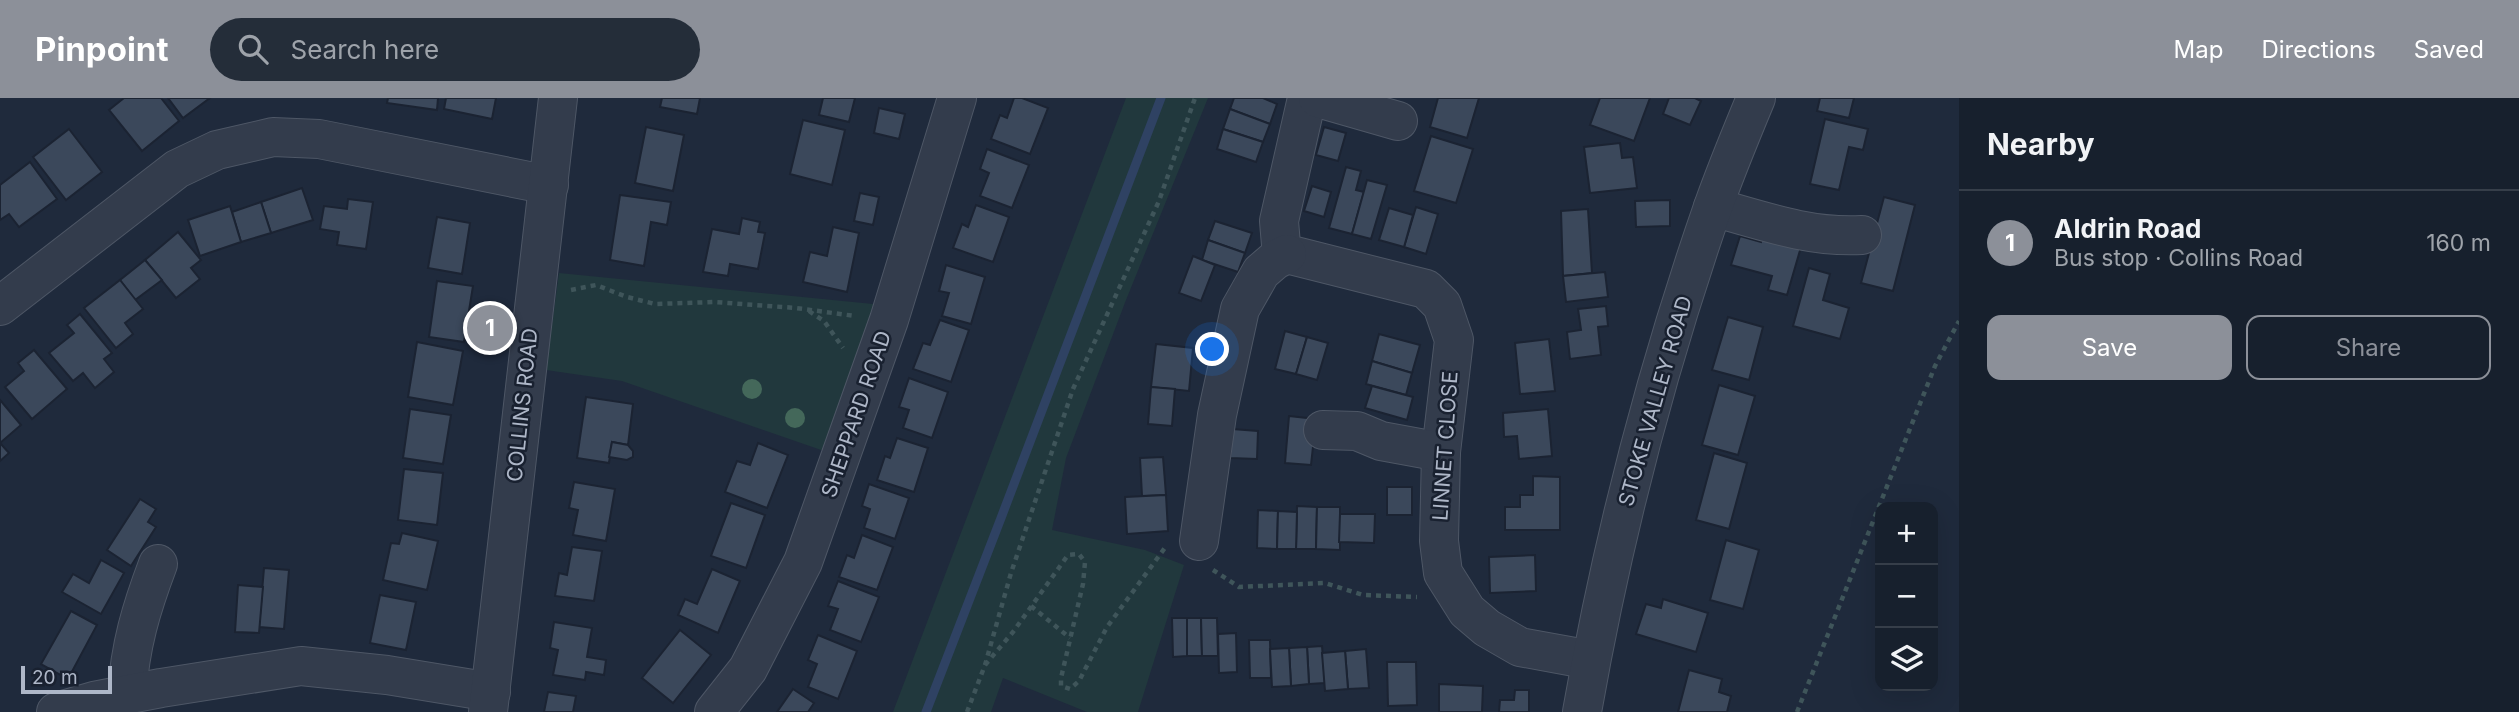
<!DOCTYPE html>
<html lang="en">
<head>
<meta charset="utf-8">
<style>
  :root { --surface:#17202d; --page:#242d39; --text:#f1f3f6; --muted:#9ea3aa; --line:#363e49; --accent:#8c9099 }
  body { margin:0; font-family:Inter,sans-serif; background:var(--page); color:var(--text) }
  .controls { position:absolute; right:21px; bottom:21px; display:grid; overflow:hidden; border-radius:14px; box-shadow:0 7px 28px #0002 }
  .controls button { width:63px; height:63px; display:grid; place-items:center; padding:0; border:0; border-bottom:2px solid var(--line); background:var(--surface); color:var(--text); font:35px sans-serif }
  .scale { position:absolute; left:21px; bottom:18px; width:91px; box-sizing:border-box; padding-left:7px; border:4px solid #aeb7c8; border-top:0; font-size:19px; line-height:24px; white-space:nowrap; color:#aeb7c8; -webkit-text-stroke:5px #192130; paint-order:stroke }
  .you { position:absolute; left:1213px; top:252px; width:24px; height:24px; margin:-18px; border:5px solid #fff; border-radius:50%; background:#1a73e8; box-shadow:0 0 0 10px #1a73e833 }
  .badge { display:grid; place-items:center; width:46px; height:46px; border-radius:50%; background:var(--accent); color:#fff; font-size:23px; font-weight:700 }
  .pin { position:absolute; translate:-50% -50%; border:4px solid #fff; box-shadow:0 2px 7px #0006 }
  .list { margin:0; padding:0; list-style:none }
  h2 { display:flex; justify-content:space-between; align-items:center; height:91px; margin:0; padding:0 28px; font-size:30px }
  h2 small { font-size:23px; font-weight:400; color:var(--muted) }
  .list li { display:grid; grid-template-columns:46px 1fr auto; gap:21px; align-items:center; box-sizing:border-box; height:105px; padding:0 28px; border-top:2px solid var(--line) }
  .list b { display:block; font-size:26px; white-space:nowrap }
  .list p { margin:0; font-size:23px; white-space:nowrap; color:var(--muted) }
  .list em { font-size:23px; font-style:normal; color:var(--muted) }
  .actions { display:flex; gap:14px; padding:21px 28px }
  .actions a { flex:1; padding:16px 0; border:2px solid var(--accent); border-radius:14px; text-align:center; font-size:24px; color:var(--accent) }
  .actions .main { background:var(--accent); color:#fff }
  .icon { flex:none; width:38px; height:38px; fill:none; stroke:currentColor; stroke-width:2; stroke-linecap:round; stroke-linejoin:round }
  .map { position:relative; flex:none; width:1959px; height:614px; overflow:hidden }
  header { display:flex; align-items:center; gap:42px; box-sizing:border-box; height:98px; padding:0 35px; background:var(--accent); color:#fff }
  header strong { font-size:33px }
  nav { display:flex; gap:38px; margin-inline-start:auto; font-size:24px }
  .search { width:490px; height:63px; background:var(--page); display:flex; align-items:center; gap:18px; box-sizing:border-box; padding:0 24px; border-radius:38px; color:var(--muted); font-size:26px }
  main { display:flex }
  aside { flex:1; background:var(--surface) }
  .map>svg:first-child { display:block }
</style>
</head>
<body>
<header>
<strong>Pinpoint</strong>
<div class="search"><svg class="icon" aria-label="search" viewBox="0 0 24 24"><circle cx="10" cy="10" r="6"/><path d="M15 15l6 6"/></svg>Search here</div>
<nav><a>Map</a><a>Directions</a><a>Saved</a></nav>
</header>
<main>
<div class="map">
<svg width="1959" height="614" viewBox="0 0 1959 614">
  <rect width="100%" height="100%" fill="#1f2a3c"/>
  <!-- green -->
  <g fill="#21383d">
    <path d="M1126,0H1208L1126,202L1066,360L1052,432L1145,452L1184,467L1138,614H1087L1003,580L991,614H893Z"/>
    <path d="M559,175L883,207L827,354L622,283L546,272Z"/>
  </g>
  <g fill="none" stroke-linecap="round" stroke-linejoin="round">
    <!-- stream -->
    <path stroke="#2f4263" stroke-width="9" d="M926,614C1006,410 1082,205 1161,0"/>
  </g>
  <!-- building -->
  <g fill="#3b485b" stroke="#1b2332" stroke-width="2">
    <path d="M124,0H161L179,23L142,53L109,12Z"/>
    <path d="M168,0H210L183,20Z"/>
    <path d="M388,0H438L437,12L387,5Z"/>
    <path d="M446,0H496L492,21L444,11Z"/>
    <path d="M662,0H700L697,16L660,9Z"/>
    <path d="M823,0H855L849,24L819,17Z"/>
    <path d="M1014,0H1022L1048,10L1030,56L991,41L1000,17L1007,20Z"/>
    <path d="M1234,0H1263L1277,6L1270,26L1230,11Z"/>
    <path d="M1438,0H1479L1467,40L1430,29Z"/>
    <path d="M1600,0H1650L1634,43L1590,27Z"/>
    <path d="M1669,0H1695L1701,3L1690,27L1663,16Z"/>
    <path d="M1820,0H1854L1849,20L1817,13Z"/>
    <path d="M879,10L905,16L899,41L874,35Z"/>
    <path d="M1230,11L1270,26L1263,44L1223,31Z"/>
    <path d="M1825,21L1868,31L1863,52L1849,49L1839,92L1810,86Z"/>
    <path d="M803,22L845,32L832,87L790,76Z"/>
    <path d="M646,29L684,37L673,93L635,85Z"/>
    <path d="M1324,29L1346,35L1338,63L1316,57Z"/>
    <path d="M69,31L102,74L66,102L33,59Z"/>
    <path d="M1223,31L1263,44L1256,64L1217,51Z"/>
    <path d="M1431,38L1473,51L1456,105L1414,93Z"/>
    <path d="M1620,45L1622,60L1633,59L1637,90L1590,95L1584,49Z"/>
    <path d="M987,51L1029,67L1012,110L980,98L989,75L980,71Z"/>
    <path d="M30,64L57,101L19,129L9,116L0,122V87Z"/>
    <path d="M1346,69L1361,73L1356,92L1364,94L1352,136L1329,130Z"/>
    <path d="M1367,82L1387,87L1371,141L1352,136Z"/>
    <path d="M1312,88L1331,94L1324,119L1304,113Z"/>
    <path d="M302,90L313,122L271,135L261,104Z"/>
    <path d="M860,95L879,99L873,127L854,123Z"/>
    <path d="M620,97L671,104L667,127L651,124L644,168L610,162Z"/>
    <path d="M1884,99L1915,107L1893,193L1861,185Z"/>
    <path d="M348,101L373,104L366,151L337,147L339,134L320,131L324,108L347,111Z"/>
    <path d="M1670,102V128L1636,129L1635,103Z"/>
    <path d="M261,104L271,135L241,144L232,114Z"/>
    <path d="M976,107L1009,119L993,164L953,150L962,126L968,129Z"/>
    <path d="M230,108L241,144L200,158L188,122Z"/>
    <path d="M1416,109L1438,116L1426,156L1404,149Z"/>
    <path d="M1389,110L1413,117L1404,149L1379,142Z"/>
    <path d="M1588,111L1592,175L1563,178L1561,113Z"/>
    <path d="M437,119L470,125L462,176L428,170Z"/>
    <path d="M742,120L760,124L758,134L765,135L758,171L730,166L728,178L703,174L712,131L739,136Z"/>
    <path d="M1215,123L1252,135L1245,155L1208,142Z"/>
    <path d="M833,129L859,135L847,194L803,184L810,154L827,158Z"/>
    <path d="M178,134L201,162L191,170L200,181L176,200L145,162Z"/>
    <path d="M1740,138L1761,144L1762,138L1801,149L1787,197L1768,192L1772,178L1731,167Z"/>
    <path d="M1208,142L1245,155L1238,174L1202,162Z"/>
    <path d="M1193,158L1215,167L1201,203L1179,195Z"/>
    <path d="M145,162L162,182L135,202L120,182Z"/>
    <path d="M946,167L985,179L971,226L942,218L949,195L939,193Z"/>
    <path d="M1809,170L1830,176L1823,202L1849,210L1840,241L1793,228Z"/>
    <path d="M1605,174L1608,199L1566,204L1563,178Z"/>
    <path d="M120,182L143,211L125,225L133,236L116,250L84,210Z"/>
    <path d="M437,183L473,188L464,244L429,239Z"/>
    <path d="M1606,208L1608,228L1598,229L1601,257L1570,261L1567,234L1581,232L1578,211Z"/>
    <path d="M80,216L112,255L104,261L114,274L95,290L83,275L73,283L49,255L74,235L67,227Z"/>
    <path d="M1728,219L1763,229L1749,282L1712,272Z"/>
    <path d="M940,222L969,232L951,284L913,271L923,245L930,247Z"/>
    <path d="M1285,233L1307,239L1296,276L1275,271Z"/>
    <path d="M1379,236L1420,247L1412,275L1372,263Z"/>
    <path d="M1307,239L1328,245L1317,282L1296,276Z"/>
    <path d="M1549,241L1555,293L1520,296L1515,245Z"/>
    <path d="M417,244L463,253L453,307L408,299Z"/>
    <path d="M1156,246L1193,250L1189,293L1151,289Z"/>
    <path d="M34,252L67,291L32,321L5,289L24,273L18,265Z"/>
    <path d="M1372,263L1412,275L1406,297L1366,286Z"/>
    <path d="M909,280L948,294L932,340L903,330L909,312L899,309Z"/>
    <path d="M1719,287L1755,298L1738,357L1702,347Z"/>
    <path d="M1372,288L1413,299L1407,322L1365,310Z"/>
    <path d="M1151,289L1175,291L1172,328L1148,326Z"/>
    <path d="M586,299L633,306L628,347L612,344L609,365L577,360Z"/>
    <path d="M0,302L21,327L0,345L9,355L0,363Z"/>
    <path d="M410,311L451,317L443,366L403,360Z"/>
    <path d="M1548,311L1552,358L1519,361L1517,338L1504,339L1503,315Z"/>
    <path d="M1289,318L1316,321L1311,367L1285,365Z"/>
    <path d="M1232,331L1258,333L1257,361L1230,360Z"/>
    <path d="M897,340L928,350L914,394L877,382L885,358L890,360Z"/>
    <path d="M612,344L628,347L633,353V359L627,362L609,359Z"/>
    <path d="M758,345L788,357L767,410L725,394L737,363L750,367Z"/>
    <path d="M1714,355L1747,365L1729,431L1696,422Z"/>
    <path d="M1163,359L1166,397L1142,398L1140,360Z"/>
    <path d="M404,371L443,375L437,427L398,422Z"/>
    <path d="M1533,378L1560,379V432H1505V409H1520V397H1533Z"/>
    <path d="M574,384L615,391L606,443L573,437L578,412L569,410Z"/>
    <path d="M869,386L909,400L895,441L864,430L870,411L862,408Z"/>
    <rect x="1387" y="389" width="25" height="28"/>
    <path d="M1166,397L1168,433L1127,436L1125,399Z"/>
    <path d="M140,401L156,411L148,424L156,429L131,468L107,452Z"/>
    <path d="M731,405L765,417L746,470L711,458Z"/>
    <path d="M1297,408L1317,409L1316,451H1296Z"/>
    <path d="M1317,409H1340V452L1316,451Z"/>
    <path d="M1258,412L1278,413L1277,451L1257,450Z"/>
    <path d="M1278,413L1297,414L1296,451H1277Z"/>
    <path d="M1340,416H1375L1374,445L1339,444Z"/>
    <path d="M402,435L438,443L427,492L383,482L391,445L399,446Z"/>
    <path d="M862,437L893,449L877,492L839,479L847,457L854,460Z"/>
    <path d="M1726,442L1759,452L1743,511L1710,502Z"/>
    <path d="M572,449L602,453L594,503L555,498L559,475L567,477Z"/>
    <path d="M1535,457L1536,493L1490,495L1489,459Z"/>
    <path d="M101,462L124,475L101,516L62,494L73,476L89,485Z"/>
    <path d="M264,470L289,472L284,531L259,529Z"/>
    <path d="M712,471L740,483L718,535L678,517L685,501L697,506Z"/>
    <path d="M838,483L879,499L861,544L830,532L838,511L828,508Z"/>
    <path d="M238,487L263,489L259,535L235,534Z"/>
    <path d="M380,497L416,504L406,552L370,545Z"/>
    <path d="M1663,501L1708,515L1696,554L1636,536L1646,506L1661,510Z"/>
    <path d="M71,513L97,527L68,581L41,566Z"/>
    <path d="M1172,520H1187V558L1173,559Z"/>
    <path d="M1187,520H1201L1202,558H1187Z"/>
    <path d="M1201,520H1217L1218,558H1202Z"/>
    <path d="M554,524L592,530L587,559L606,562L604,577L586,574L585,582L553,577L558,552L550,550Z"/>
    <path d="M680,532L711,557L673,605L642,580Z"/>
    <path d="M1236,535L1237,574L1219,575L1218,536Z"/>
    <path d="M818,537L857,553L838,601L808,589L817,566L808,562Z"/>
    <path d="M1249,542H1270L1271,580H1250Z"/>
    <path d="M1322,548L1325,585L1309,586L1307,549Z"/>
    <path d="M1307,549L1309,586L1291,588L1289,550Z"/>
    <path d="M1289,550L1291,588L1272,589L1270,551Z"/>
    <path d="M1366,551L1369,590L1348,591L1345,553Z"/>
    <path d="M1345,553L1348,591L1325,593L1322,555Z"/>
    <path d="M1387,564H1416L1417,607L1388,608Z"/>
    <path d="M1689,572L1722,581L1719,594L1731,598L1727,614H1678Z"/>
    <path d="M1439,586L1483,588L1482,614H1439Z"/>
    <path d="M793,591L814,605L808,614H777Z"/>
    <path d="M1515,592H1529V614H1499L1500,602H1514Z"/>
    <path d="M548,594L576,598L573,614H544Z"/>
  </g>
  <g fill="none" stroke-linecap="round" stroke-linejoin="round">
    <!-- minor casing -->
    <g stroke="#4e5766" stroke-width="40">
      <g id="minor">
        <path d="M1307,0L1279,123L1281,147L1287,156L1426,191L1442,207L1454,242L1441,354L1439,443L1443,475L1467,513L1487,530L1520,549L1591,562"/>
        <path d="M1318,0L1398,23"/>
        <path d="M1713,109C1763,123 1810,140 1862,137"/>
        <path d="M0,208L177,71L217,52L273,39L319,41L549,87"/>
        <path d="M1323,332L1357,333L1381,343L1441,354"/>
        <path d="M1199,443L1217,317L1240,211L1261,174L1275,162L1287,156"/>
        <path d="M127,596C130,548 141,511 158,466"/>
        <path d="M56,614L94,603L161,590L301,568L387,577L491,594"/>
        <path d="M488,614L558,0"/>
        <path d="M714,614L748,571L803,464L889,222L957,0"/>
        <path d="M1582,614C1612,443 1656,273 1713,109C1726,72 1741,36 1756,0"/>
      </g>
    </g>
    <!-- path -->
    <g stroke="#3f555a" stroke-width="4.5" stroke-dasharray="5 5" stroke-linecap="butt">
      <path d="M571,192L596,187L627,199L655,206L714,204L796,210L855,218"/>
      <path d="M809,213L824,223L843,250"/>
      <path d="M1213,472L1239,489L1325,485L1363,497L1417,499"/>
      <path d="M1031,508L1070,540"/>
      <path d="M985,567L1013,534L1068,457L1079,456L1085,464L1083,486L1061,580V588L1070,591L1079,583L1107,529L1167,447"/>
      <path d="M967,614L985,567L1011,475L1073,291L1159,103L1195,0"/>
      <path d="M1797,614L1935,268L1959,223"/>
    </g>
    <!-- minor -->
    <use href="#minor" stroke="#333c4c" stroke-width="38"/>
  </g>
  <!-- trees -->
  <g fill="#44685a">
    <circle cx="752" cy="291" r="10"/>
    <circle cx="795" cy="320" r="10"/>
  </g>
  <g text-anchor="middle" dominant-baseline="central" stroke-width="5" stroke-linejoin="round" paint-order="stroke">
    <!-- street labels -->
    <g font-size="21" fill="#aeb7c8" stroke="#192130">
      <text transform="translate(1655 303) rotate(-74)">STOKE VALLEY ROAD</text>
      <text transform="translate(522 307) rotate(-84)">COLLINS ROAD</text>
      <text transform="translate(856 316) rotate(-71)">SHEPPARD ROAD</text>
      <text transform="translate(1445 348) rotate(-86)">LINNET CLOSE</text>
    </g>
  </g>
</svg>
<div class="controls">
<button>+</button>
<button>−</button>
<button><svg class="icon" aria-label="layers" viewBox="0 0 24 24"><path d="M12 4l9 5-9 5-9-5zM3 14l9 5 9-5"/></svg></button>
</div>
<div class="scale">20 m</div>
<div class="you"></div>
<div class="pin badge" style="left:490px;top:230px">1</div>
</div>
<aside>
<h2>Nearby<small></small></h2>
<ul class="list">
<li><span class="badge">1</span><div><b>Aldrin Road</b><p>Bus stop · Collins Road</p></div><em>160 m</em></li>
</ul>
<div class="actions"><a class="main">Save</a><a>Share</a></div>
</aside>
</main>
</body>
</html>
